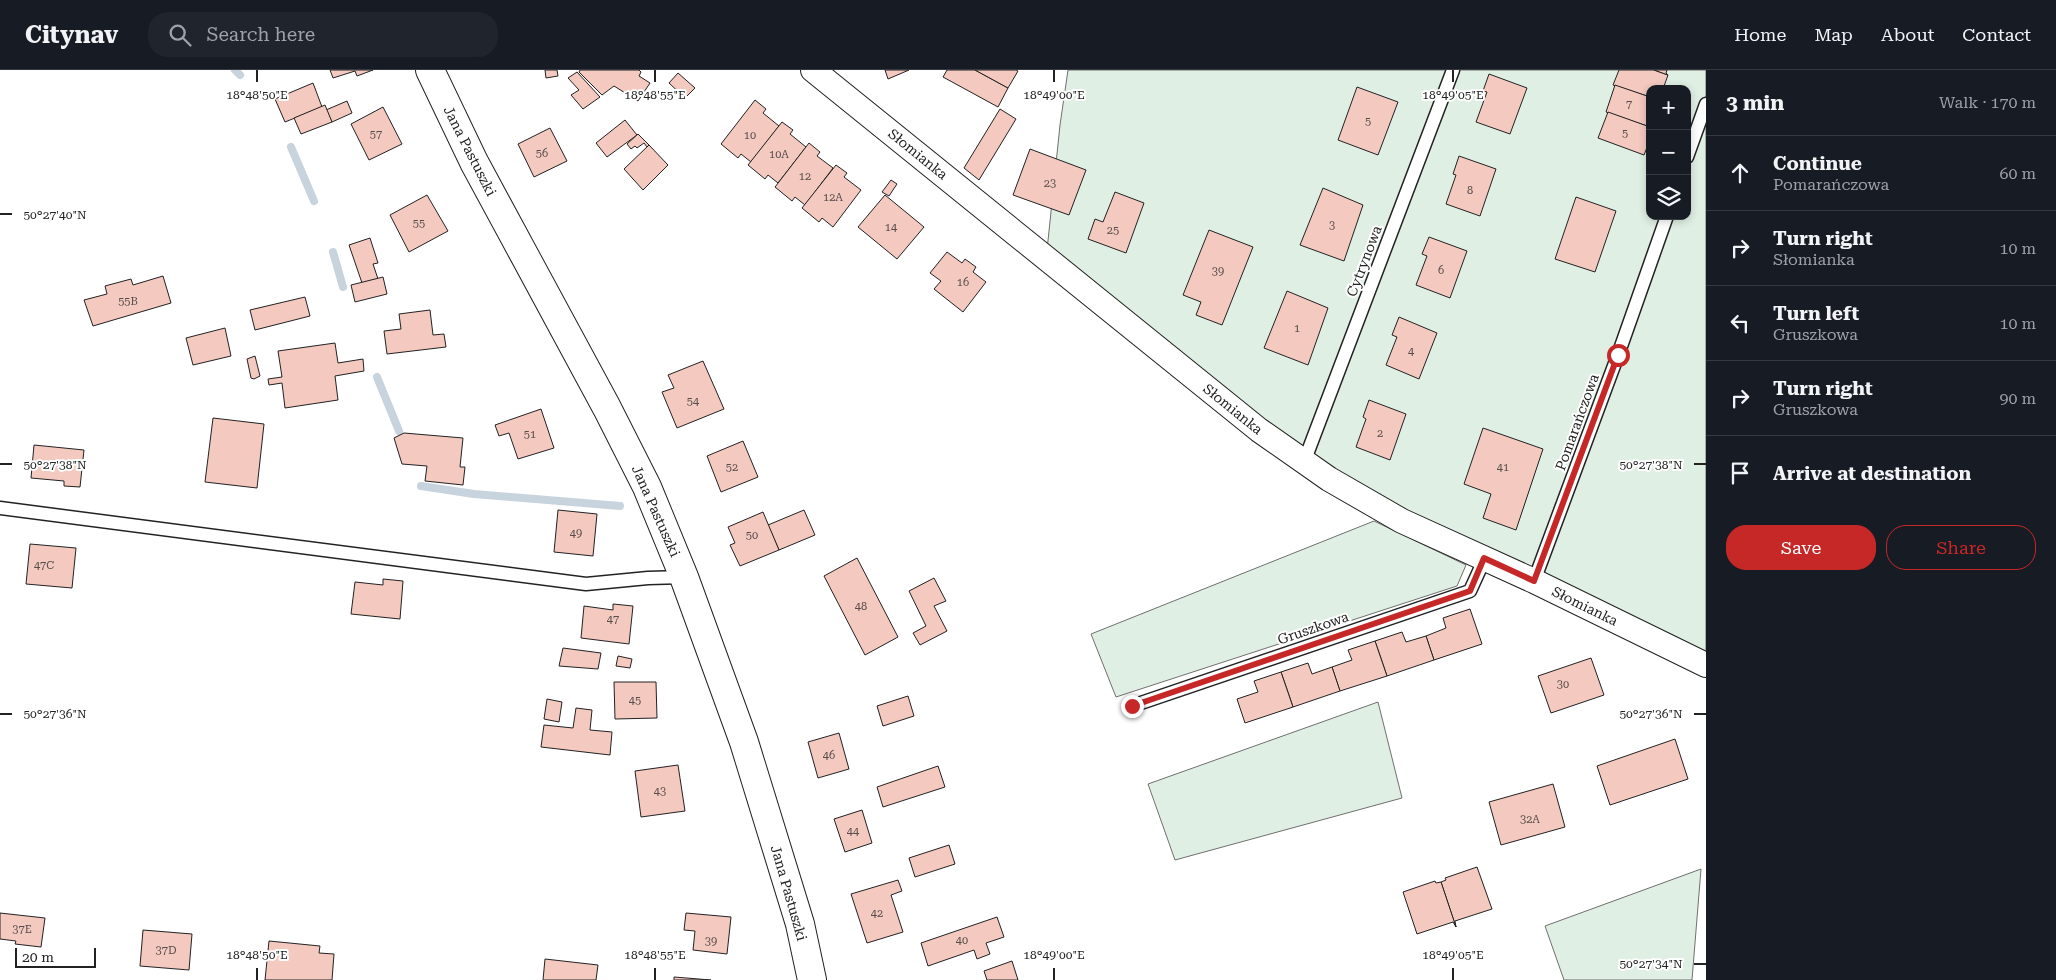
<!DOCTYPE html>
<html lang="en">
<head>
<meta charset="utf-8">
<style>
  :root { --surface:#171b24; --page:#20242c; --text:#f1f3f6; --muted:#9ea1a6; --line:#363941; --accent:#c62828 }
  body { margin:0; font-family:"Roboto Serif",serif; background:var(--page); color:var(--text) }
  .controls { position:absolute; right:15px; top:15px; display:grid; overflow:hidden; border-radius:10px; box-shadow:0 2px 8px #0003 }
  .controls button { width:45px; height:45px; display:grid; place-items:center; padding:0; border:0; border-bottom:1px solid var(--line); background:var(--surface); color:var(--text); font:25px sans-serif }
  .scale { position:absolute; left:15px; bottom:12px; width:81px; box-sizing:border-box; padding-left:5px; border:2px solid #222; border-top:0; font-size:14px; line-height:18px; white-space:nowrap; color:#222; -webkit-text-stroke:4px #fff; paint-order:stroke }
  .stop { position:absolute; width:15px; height:15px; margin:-11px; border:4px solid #c62828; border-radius:50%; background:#fff }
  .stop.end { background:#c62828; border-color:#fff; box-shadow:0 1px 5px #0008 }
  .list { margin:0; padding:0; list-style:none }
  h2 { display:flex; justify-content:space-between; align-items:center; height:65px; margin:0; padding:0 20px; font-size:21px }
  h2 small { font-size:16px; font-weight:400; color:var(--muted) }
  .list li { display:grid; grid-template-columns:32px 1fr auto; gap:15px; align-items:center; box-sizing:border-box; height:75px; padding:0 20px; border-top:1px solid var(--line) }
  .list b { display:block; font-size:19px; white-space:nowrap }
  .list p { margin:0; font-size:16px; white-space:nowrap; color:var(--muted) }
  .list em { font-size:16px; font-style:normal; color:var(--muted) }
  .actions { display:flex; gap:10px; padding:15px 20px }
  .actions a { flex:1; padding:11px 0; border:1px solid var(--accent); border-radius:20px; text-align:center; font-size:18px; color:var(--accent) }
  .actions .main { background:var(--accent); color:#fff }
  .icon { flex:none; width:28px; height:28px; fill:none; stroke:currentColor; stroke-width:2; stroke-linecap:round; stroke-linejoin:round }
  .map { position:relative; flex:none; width:1706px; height:910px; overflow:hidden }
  header { display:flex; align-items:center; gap:30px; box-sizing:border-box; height:70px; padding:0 25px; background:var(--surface); border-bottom:1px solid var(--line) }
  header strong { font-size:24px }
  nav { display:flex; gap:28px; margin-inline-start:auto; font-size:18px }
  .search { width:350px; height:45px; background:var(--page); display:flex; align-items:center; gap:12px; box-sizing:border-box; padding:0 18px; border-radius:20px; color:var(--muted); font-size:19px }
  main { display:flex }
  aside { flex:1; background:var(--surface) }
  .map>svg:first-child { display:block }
</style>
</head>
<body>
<header>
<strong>Citynav</strong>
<div class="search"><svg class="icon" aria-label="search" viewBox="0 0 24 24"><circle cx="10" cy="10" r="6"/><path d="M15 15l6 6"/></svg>Search here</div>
<nav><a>Home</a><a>Map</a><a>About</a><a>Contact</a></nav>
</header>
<main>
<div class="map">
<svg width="1706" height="910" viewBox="0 0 1706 910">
  <rect width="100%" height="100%" fill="#fff"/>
  <!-- green -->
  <g fill="#e0efe3" stroke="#6f6f6f" fill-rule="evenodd">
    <path d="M1068,0H1706V594L1278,379L1046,190L1060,55ZM1650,19H1687V146H1650Z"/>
    <path d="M1374,451L1466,495L1457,516L1116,627L1091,564Z"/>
    <path d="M1378,632L1402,728L1175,790L1148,714Z"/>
    <path d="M1701,799L1692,910H1564L1545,856Z"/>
  </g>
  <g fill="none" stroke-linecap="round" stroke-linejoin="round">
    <!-- stream -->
    <g stroke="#c7d3dd" stroke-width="8">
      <path d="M235,0L240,5"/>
      <path d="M291,77L314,131"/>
      <path d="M333,182L343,217"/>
      <path d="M377,307L399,361"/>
      <path d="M421,416L474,424L620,436"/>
    </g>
  </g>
  <!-- building -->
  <g fill="#f3c9c0" stroke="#222">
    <path d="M330,0H373L357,6L355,1L333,8Z"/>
    <path d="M545,0H557L558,6L546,8Z"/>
    <path d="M580,0H639L641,2L639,6L650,13L638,31L614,16L602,25L579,2Z"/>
    <path d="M885,0H909L888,9Z"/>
    <path d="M947,0H975L1008,18L998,37L943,7Z"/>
    <path d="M975,0H1016L1018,1L1008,18Z"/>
    <path d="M1619,0H1654L1668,5L1663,19H1650V27L1613,15Z"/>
    <path d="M1654,0H1667L1666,3L1668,5Z"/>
    <path d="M577,2L600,27L583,39L571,25L579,20L568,8Z"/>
    <path d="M678,3L695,18L685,28L669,13Z"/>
    <path d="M1489,4L1527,18L1510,64L1476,52L1487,22L1483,21Z"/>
    <path d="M313,13L322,37L285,52L275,29Z"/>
    <path d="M1615,15L1650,27V57L1606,42Z"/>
    <path d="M1357,17L1398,32L1378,85L1338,70Z"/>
    <path d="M755,30L766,39L763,43L779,56L751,92L741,84L738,88L721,74Z"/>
    <path d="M347,31L352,43L332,52L326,40Z"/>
    <path d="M325,35L332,52L301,64L294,48Z"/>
    <path d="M383,37L402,74L369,90L351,54Z"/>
    <path d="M1000,39L1016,49L979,110L964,98Z"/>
    <path d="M1608,42L1650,57V70L1644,85L1598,68Z"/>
    <path d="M625,50L637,65L607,87L596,73Z"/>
    <path d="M782,52L793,60L790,64L806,77L778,113L768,105L765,109L748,95Z"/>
    <path d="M550,58L567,91L534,107L518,74Z"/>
    <path d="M638,64L649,75L647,77L644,73L637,78L635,76L631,79L627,74Z"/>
    <path d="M809,73L820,82L817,86L833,98L805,135L795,127L792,131L775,117Z"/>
    <path d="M649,75L668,95L643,120L624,99Z"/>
    <path d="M1030,79L1086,100L1069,145L1013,125Z"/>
    <path d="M1459,86L1496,99L1480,146L1446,134L1456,105L1453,104Z"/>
    <path d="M836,95L847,103L844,107L861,120L833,157L822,148L819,152L802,138Z"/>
    <path d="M891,110L897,114L889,126L882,122Z"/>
    <path d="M1323,118L1363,135L1344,191L1300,175Z"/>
    <path d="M1115,122L1144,133L1126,183L1088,169L1095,149L1103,152Z"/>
    <path d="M427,125L448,161L409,182L390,145Z"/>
    <path d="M885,125L924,157L897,189L858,157Z"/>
    <path d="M1576,127L1616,141L1595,202L1555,189Z"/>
    <path d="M1209,160L1253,177L1222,255L1196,245L1201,232L1183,225Z"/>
    <path d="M1429,167L1467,181L1450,228L1416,215L1427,186L1422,184Z"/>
    <path d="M370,168L378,193L373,194L378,209L362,213L349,175Z"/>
    <path d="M947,182L962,193L965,189L976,197L973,202L986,212L963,242L934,219L941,211L930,203Z"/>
    <path d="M163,206L171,233L93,256L84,230L107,224L105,216L131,209L133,215Z"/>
    <path d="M383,207L387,224L355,232L351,215Z"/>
    <path d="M1287,221L1328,238L1308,295L1264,278Z"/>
    <path d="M305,227L310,246L255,260L250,240Z"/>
    <path d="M430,240L433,265L444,264L446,277L387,284L384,261L401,259L399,244Z"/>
    <path d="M1399,247L1437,263L1419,309L1386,295L1397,267L1392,265Z"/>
    <path d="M225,258L231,286L193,295L186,268Z"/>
    <path d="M335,273L338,293L363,289L364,301L335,306L338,330L285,338L282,313L269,315L268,309L282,307L278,281Z"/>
    <path d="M255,286L260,306L254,309L251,308L247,289Z"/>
    <path d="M703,291L724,339L677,358L662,322L674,318L668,305Z"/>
    <path d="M1369,330L1406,344L1390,390L1356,377L1366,349L1363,347Z"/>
    <path d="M541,339L554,378L518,389L509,363L499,366L495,355Z"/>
    <path d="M213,348L264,354L257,418L205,412Z"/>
    <path d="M1483,358L1543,379L1516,460L1483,448L1491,424L1464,414Z"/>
    <path d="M404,363L463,368L460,397H465L463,415L425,411L427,396L402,394L394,368Z"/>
    <path d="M743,371L758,407L721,422L707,386Z"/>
    <path d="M34,375L84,380L80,417L64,416V411L31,408Z"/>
    <path d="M558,440L597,444L593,486L554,482Z"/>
    <path d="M804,440L815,465L779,480L768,455Z"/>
    <path d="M763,442L779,480L740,496L730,475L735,473L728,457Z"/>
    <path d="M30,474L76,478L72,518L26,514Z"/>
    <path d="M857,488L898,567L865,585L824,506Z"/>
    <path d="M934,508L946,531L934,536L947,561L920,575L913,563L926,556L909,521Z"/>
    <path d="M383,509L403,511L400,549L351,544L355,512L383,515Z"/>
    <path d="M613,534L633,536L629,574L581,568L584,536L613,540Z"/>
    <path d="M1470,539L1482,574L1434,590L1426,566L1446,558L1443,548Z"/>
    <path d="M1402,562L1406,572L1426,566L1434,590L1387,606L1375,571Z"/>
    <path d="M1375,571L1387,606L1340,621L1332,597L1352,590L1348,580Z"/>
    <path d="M563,578L601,583L598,599L559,596Z"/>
    <path d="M618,586L632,589L630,598L616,596Z"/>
    <path d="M1591,588L1604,625L1551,643L1538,606Z"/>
    <path d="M1308,593L1312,604L1332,597L1340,621L1293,637L1281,602Z"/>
    <path d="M1281,602L1293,637L1245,653L1237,629L1258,622L1254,611Z"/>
    <path d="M614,612H656L657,648L615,649Z"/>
    <path d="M908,626L914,646L883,656L877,636Z"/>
    <path d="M547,629L562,632L559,652L544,649Z"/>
    <path d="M576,638L592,640L590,660L612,662L610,685L541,677L544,655L573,658Z"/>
    <path d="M839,663L849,699L818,708L808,672Z"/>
    <path d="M1675,669L1688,709L1610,735L1597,696Z"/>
    <path d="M678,695L685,741L641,747L635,701Z"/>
    <path d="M938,696L945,717L883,737L877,717Z"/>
    <path d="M1553,714L1565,757L1501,775L1489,732Z"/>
    <path d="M862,740L872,773L845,782L834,749Z"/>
    <path d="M949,775L955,794L915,807L909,788Z"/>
    <path d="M1477,797L1492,839L1455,851L1456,857L1441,812L1446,810L1445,808Z"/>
    <path d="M898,810L902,821L891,825L903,862L867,873L851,824Z"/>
    <path d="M1435,811L1436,813L1441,812L1456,857L1453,852L1417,864L1403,822Z"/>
    <path d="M0,843L45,848L41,877L15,874L16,871L0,869Z"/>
    <path d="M686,843L731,847L727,884L693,880L695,861L684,860Z"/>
    <path d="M997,847L1004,867L986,873L990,884L977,889L974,880L928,896L921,873Z"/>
    <path d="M143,860L192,864L189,900L140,896Z"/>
    <path d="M269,871L320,876L319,883L334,884L332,910H265Z"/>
    <path d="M545,889L598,895L596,910H543Z"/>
    <path d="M1012,891L1018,910H987L984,901Z"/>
    <path d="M674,907L711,910H674Z"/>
  </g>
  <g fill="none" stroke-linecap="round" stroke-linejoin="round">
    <!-- service casing -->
    <g stroke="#222" stroke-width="15">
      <g id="service">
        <path d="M1687,87L1706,34"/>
        <path d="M1304,392L1453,0"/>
        <path d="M0,438L586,514L648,508L684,507"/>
        <path d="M1534,511L1618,285L1667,146"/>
        <path d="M1132,636L1470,521L1485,488"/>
      </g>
    </g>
    <!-- minor casing -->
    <g stroke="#222" stroke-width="26">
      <path id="minor" d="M813,0L1259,360L1329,409L1402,451L1534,511L1706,595"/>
    </g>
    <!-- tertiary casing -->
    <g stroke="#222" stroke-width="30">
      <path id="tertiary" d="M430,0L474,92L607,338L647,417L684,507L744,672L800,854L812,910"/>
    </g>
    <!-- service -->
    <use href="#service" stroke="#fff" stroke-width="12"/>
    <!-- minor -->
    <use href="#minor" stroke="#fff" stroke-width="24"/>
    <!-- tertiary -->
    <use href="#tertiary" stroke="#fff" stroke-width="28"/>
  </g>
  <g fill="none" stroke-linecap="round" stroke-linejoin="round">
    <!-- route -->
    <path stroke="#c62828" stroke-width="6" d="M1132,636L1470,521L1484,488L1534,511L1618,285"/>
  </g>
  <!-- ticks -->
  <path fill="none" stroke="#222" stroke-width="2" d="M257,0V12M655,0V12M1054,0V12M1453,0V12M0,144H12M0,394H12M1694,394H1706M0,644H12M1694,644H1706M1694,894H1706M257,898V910M655,898V910M1054,898V910M1453,898V910"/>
  <g text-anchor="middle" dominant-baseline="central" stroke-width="4" stroke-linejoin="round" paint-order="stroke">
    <!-- number labels -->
    <g font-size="11" fill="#564c4a">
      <text x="1629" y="34">7</text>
      <text x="1368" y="51">5</text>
      <text x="1625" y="63">5</text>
      <text x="376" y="64">57</text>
      <text x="750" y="65">10</text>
      <text x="542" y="83">56</text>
      <text x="779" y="84">10A</text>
      <text x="805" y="106">12</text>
      <text x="1050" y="113">23</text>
      <text x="1470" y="120">8</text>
      <text x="833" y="127">12A</text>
      <text x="419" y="153">55</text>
      <text x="1332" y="155">3</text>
      <text x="891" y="157">14</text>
      <text x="1113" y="160">25</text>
      <text x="1441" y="200">6</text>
      <text x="1218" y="201">39</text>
      <text x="963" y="212">16</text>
      <text x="128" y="231">55B</text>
      <text x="1297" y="258">1</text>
      <text x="1411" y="281">4</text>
      <text x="693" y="331">54</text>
      <text x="1380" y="363">2</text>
      <text x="530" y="364">51</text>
      <text x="732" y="397">52</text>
      <text x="1503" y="397">41</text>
      <text x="576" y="463">49</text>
      <text x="752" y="465">50</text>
      <text x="44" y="495">47C</text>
      <text x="861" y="536">48</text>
      <text x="613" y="549">47</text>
      <text x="1563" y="614">30</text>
      <text x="635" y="630">45</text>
      <text x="829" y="685">46</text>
      <text x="660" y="721">43</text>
      <text x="1530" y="749">32A</text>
      <text x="853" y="761">44</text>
      <text x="877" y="843">42</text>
      <text x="22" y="859">37E</text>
      <text x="962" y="870">40</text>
      <text x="711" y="871">39</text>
      <text x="166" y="880">37D</text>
    </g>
    <!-- street labels -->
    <g font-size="14" fill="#222" stroke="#fff">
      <text transform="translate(470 81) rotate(63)">Jana Pastuszki</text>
      <text transform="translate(918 84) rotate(39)">Słomianka</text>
      <text transform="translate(1364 191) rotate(-69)">Cytrynowa</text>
      <text transform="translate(1233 339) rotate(39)">Słomianka</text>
      <text transform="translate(1577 352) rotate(-70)">Pomarańczowa</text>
      <text transform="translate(656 441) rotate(66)">Jana Pastuszki</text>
      <text transform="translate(1585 536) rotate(26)">Słomianka</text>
      <text transform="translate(1313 558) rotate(-19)">Gruszkowa</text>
      <text transform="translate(789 823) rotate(74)">Jana Pastuszki</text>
    </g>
  </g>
  <g font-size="12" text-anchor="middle" fill="#222" stroke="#fff" stroke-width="4" stroke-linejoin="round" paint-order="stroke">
    <text x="257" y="29">18°48'50"E</text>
    <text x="655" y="29">18°48'55"E</text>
    <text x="1054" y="29">18°49'00"E</text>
    <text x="1453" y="29">18°49'05"E</text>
    <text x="55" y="149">50°27'40"N</text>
    <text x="55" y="399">50°27'38"N</text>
    <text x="1651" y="399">50°27'38"N</text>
    <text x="55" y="648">50°27'36"N</text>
    <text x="1651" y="648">50°27'36"N</text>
    <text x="257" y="889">18°48'50"E</text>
    <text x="655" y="889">18°48'55"E</text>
    <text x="1054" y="889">18°49'00"E</text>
    <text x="1453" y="889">18°49'05"E</text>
    <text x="1651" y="898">50°27'34"N</text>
  </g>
</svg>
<div class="controls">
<button>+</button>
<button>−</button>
<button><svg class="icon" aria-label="layers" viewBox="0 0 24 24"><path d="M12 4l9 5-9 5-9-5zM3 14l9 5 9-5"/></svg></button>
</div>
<div class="scale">20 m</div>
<div class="stop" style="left:1618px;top:285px"></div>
<div class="stop end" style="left:1132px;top:636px"></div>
</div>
<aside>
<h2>3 min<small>Walk · 170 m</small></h2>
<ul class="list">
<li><svg class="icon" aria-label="ahead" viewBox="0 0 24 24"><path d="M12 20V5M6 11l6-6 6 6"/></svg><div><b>Continue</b><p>Pomarańczowa</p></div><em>60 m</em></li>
<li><svg class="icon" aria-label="right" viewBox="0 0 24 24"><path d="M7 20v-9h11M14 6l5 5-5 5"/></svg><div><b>Turn right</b><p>Słomianka</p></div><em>10 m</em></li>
<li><svg class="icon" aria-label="left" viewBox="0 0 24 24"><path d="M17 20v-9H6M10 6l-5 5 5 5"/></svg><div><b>Turn left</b><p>Gruszkowa</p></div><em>10 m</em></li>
<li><svg class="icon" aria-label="right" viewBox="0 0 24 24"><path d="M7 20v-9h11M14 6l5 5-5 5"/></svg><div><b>Turn right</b><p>Gruszkowa</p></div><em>90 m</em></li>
<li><svg class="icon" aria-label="arrive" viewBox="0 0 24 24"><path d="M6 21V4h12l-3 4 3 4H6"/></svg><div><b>Arrive at destination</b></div></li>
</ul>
<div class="actions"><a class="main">Save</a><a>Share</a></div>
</aside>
</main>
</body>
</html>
